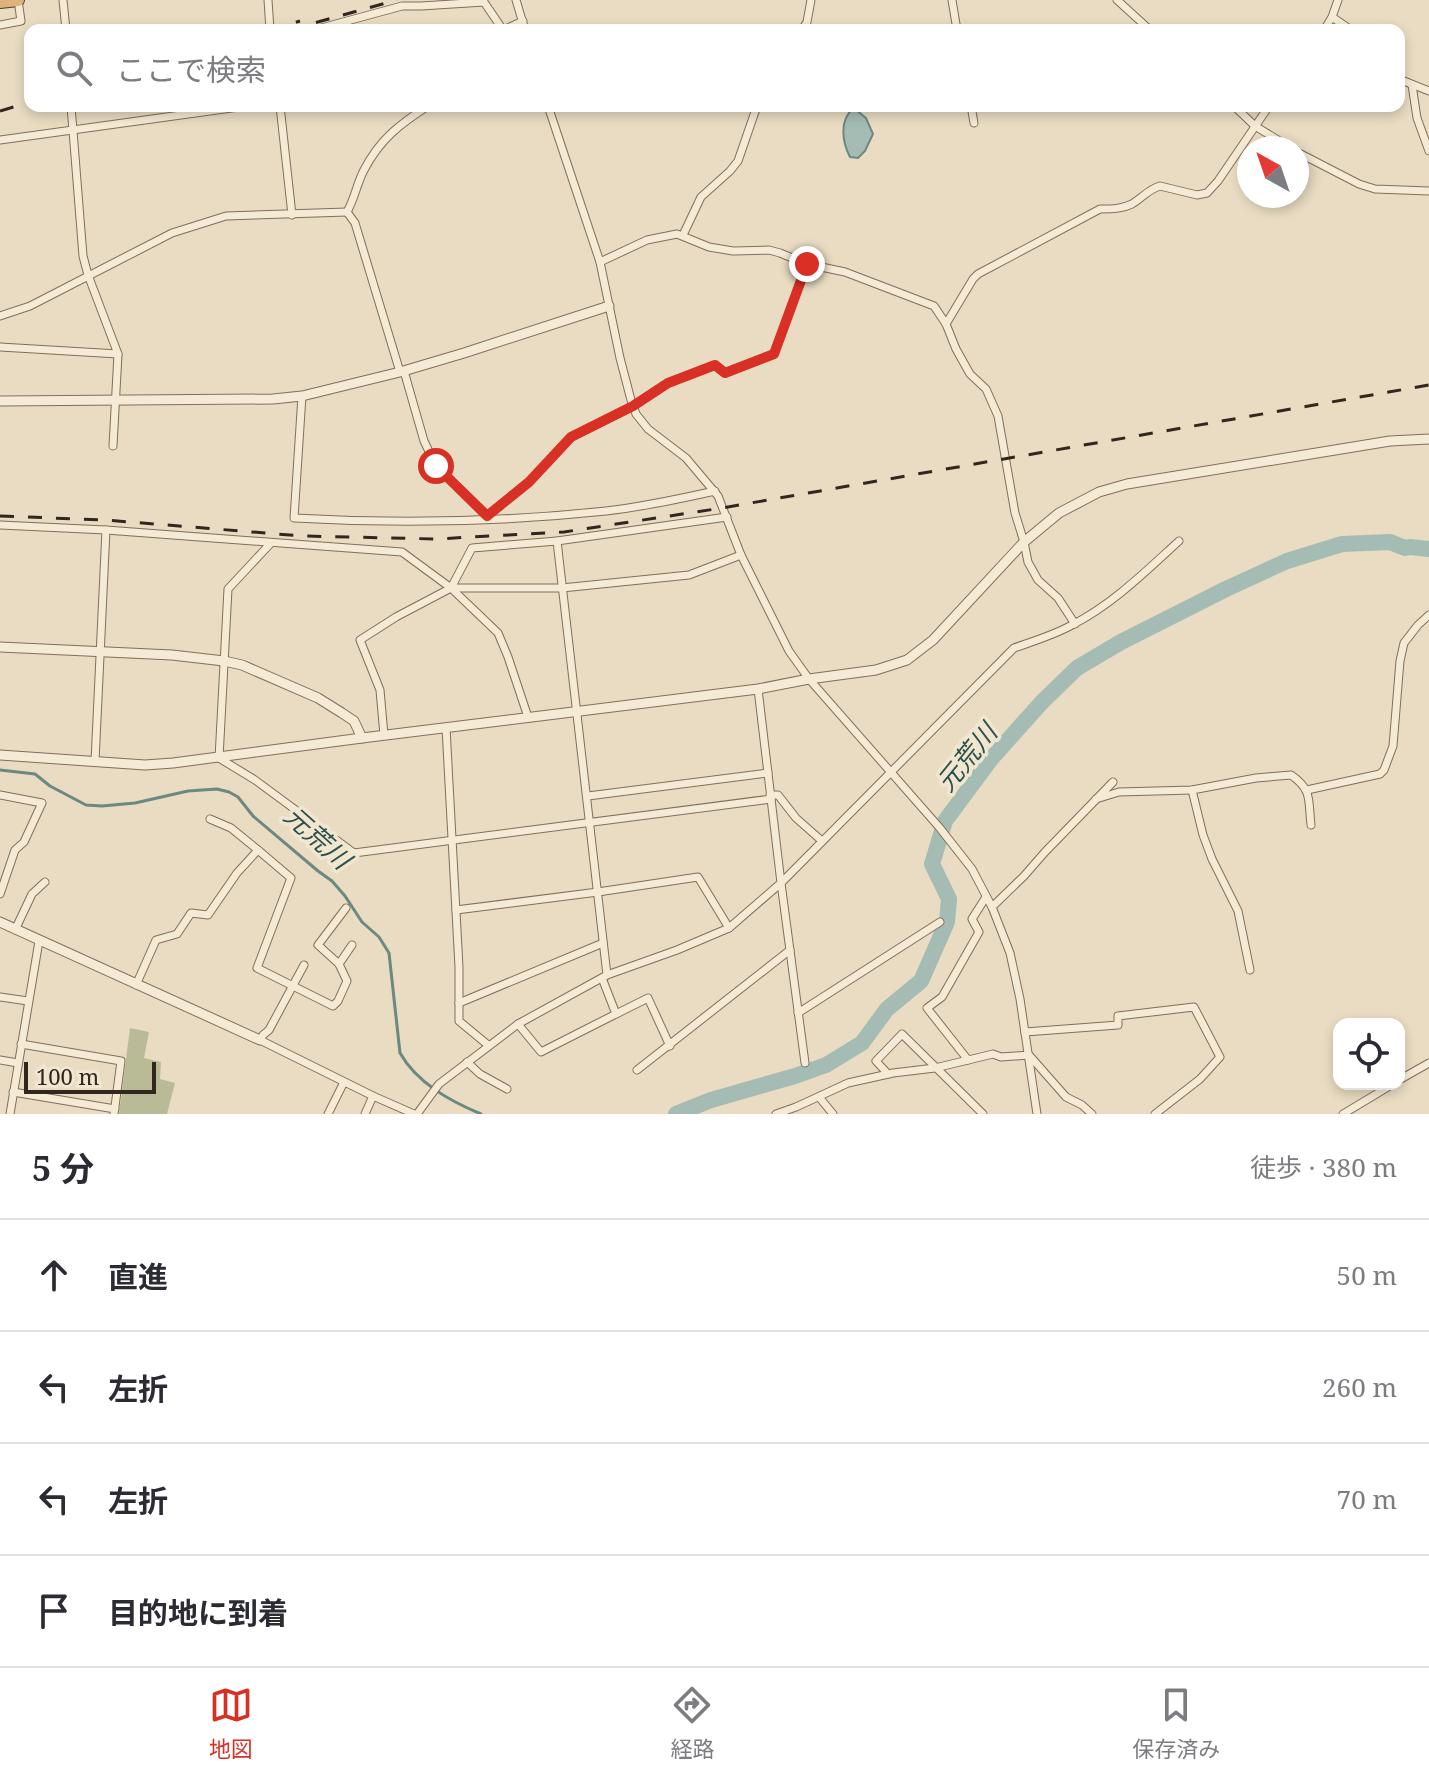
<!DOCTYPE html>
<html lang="ja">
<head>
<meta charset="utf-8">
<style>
  :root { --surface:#fff; --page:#f7f7f7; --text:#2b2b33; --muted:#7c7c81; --line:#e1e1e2; --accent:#d93025 }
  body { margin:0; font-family:"Noto Serif","Noto Sans JP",serif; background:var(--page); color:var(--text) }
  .controls { position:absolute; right:24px; bottom:24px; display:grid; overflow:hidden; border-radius:16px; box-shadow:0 4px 12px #0003 }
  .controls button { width:72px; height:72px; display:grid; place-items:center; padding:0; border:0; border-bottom:2px solid var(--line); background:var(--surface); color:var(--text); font:40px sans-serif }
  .compass { position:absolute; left:1237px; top:136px; width:72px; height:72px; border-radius:50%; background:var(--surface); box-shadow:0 4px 12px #0003; rotate:320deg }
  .scale { position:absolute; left:24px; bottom:20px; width:132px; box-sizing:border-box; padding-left:8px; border:4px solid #32271e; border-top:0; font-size:22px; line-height:28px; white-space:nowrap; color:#32271e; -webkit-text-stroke:6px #f1e7d1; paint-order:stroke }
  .stop { position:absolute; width:24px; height:24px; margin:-18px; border:6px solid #d93025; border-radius:50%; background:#fff }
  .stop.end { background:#d93025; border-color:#fff; box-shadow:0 2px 8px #0008 }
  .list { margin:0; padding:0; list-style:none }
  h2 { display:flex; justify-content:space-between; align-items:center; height:104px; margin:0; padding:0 32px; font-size:34px }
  h2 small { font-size:26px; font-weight:400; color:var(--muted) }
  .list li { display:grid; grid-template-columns:52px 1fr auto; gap:24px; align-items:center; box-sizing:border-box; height:112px; padding:0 32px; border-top:2px solid var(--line) }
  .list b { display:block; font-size:30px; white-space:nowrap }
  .list em { font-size:26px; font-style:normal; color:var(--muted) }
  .icon { flex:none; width:44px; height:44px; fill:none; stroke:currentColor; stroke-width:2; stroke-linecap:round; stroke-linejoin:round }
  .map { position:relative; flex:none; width:1429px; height:1114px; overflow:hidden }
  .search { position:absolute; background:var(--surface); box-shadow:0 4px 12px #0003; left:24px; right:24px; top:24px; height:88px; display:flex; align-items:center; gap:20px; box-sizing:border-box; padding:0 28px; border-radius:16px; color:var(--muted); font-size:30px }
  .sheet { height:552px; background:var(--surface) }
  nav { display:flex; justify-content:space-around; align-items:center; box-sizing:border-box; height:112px; border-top:2px solid var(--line); background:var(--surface); font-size:22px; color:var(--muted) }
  nav a { display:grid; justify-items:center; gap:4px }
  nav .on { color:var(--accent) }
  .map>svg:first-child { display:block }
</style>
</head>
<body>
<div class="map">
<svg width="1429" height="1114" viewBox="0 0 1429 1114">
  <rect width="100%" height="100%" fill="#e9dcc2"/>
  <!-- cemetery -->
  <path fill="#b8bb96" d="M130,1028L149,1032L144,1058L161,1062L160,1079L175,1083L167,1114H119Z"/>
  <!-- water -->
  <path fill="#a4bcb4" stroke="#6c8981" stroke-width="2" d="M854,108L866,118L873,134L865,151L858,158L850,157C842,142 839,119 854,108Z"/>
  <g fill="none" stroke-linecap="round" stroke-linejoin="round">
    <!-- stream -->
    <path stroke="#6c8981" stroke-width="3" d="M0,770L35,774L50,786L86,805L102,806L135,803L188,791L217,789L229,792L238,797L253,816L318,871L332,881L345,896L362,922L379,937L389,953L400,1053C417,1083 450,1101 481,1114"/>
    <!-- river -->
    <path stroke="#a4bcb4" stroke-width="16" d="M676,1114L711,1100L795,1076L826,1065L862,1043L887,1009L921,981L947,922L949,899L932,864L945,821L991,759L1042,702L1077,668L1121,642L1226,589L1287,561L1342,544L1390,542L1405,548L1410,547L1429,549"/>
    <!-- minor casing -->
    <g stroke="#816e5b" stroke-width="9">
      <g id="minor">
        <path d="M63,0L66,30"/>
        <path d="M268,0L270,30"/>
        <path d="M516,0L525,30"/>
        <path d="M952,0L957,30"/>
        <path d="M1117,0L1150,30"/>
        <path d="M1332,17L1351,30"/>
        <path d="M0,25L21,21L18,0"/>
        <path d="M314,30L402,6H421L484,2L503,30"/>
        <path d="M503,30L523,21"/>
        <path d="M802,30L807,22L811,0"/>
        <path d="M1324,30L1332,17L1338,0"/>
        <path d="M1399,79L1429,91"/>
        <path d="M1412,85L1417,118L1429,151"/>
        <path d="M71,106L83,256L88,275L118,354L113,446"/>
        <path d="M280,106L292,215"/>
        <path d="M548,106L600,262L620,358L631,400L636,414L648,429L686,458L718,496L741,555L789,651L809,679L939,827L972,869L992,907L1010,953L1020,999L1037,1114"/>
        <path d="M971,106L974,123"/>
        <path d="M1234,106L1255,126L1291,148"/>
        <path d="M0,140L246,106"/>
        <path d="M1297,152L1359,184L1375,189L1429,191"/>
        <path d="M347,212L355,223L400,372"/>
        <path d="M347,212C355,198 357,183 364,170C380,139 400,124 428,106"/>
        <path d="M683,235L701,197L730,171L738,161L757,106"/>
        <path d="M600,262L647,240L677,234L709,247L733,251L769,250L780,253L807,264L845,272L934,306L946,324L956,349L970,374L986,389L998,416L1015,513L1024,542L1028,562L1038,580L1058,598L1075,624"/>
        <path d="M0,316L30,306L172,233L226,216L347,212"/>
        <path d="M946,324L973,279L978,274L1100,209C1112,209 1122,209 1132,204C1142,198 1149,189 1160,186L1197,195L1207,193L1218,181L1269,106"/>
        <path d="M0,347L118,354"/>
        <path d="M404,371L424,441L436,466L490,518"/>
        <path d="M302,396L294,518C398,524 502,522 606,511C643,507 679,499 715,491"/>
        <path d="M487,516L529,482L571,437L633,406L668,383L715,365L725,373L774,354L807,264"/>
        <path d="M0,525L106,530L402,552L451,588L498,633L508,657L528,717"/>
        <path d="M557,541L607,975"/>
        <path d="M270,544L228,589L219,758L255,780L354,853L771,799"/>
        <path d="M451,588L472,548L557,541L727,517"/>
        <path d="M758,689L781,883L805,1063"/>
        <path d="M446,728L459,967V1021L488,1045"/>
        <path d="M384,735L380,690L360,640L396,617L451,588H562L689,575L741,555"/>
        <path d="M95,761L106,530"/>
        <path d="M1192,790L1203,835L1212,859L1238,911L1250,970"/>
        <path d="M1307,790L1380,774L1384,770L1393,746L1400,661L1404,643L1418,625L1429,615"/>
        <path d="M0,795L42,803L24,842L15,850L0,894"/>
        <path d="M770,795H778L796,818L822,841"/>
        <path d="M588,796L768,773"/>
        <path d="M1096,799L1119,792L1192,790L1256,778L1291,775C1313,790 1308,801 1311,825"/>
        <path d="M258,850L291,878L257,968L333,1006L338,1001L347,981L339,964L318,945L346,908"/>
        <path d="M992,907L1024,876L1045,852L1113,782"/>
        <path d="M456,910L598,892L698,877L729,928"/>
        <path d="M15,930L32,894L45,882"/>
        <path d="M339,964L352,945"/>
        <path d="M304,965L269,1030L263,1035L260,1040L373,1096L414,1114"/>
        <path d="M136,985L156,940L177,934L191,913L208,915L237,873L258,850L231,828L210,819"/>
        <path d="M0,997L28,1001"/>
        <path d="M459,1003L603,943"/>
        <path d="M798,1013L940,922"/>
        <path d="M616,1014L648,998L670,1046"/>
        <path d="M518,1024L541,1052L616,1014L602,978"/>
        <path d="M1025,1032L1118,1025V1016L1194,1007L1220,1057L1200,1079L1155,1114"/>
        <path d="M21,1044L121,1061L114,1114"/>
        <path d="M0,1060L18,1063"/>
        <path d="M968,1060L927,1008L942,997L979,932L972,919L986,897"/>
        <path d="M467,1062L480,1074L507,1089"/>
        <path d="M637,1070L790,950"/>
        <path d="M888,1074L876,1061L902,1034L983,1114"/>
        <path d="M1399,1080L1429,1063"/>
        <path d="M13,1092L115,1109"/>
        <path d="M819,1097L833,1114"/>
        <path d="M10,1114L39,941"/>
        <path d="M328,1114L344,1082"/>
        <path d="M365,1114L373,1096"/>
        <path d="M417,1114L439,1084L518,1024L607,975L677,950L729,928L781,883L1014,648C1034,641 1054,635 1072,625C1113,604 1146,571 1179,541"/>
        <path d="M776,1114L796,1107L848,1083L893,1073L935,1068L993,1054L1001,1057L1029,1055L1066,1097L1082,1105L1092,1114"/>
        <path d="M1343,1114L1393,1084"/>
      </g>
    </g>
    <!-- tertiary casing -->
    <g stroke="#816e5b" stroke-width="11">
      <g id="tertiary">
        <path d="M0,401L273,399L302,396L400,372L464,353L609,306"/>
        <path d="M0,647L172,655L224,661L242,665L318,698L342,713L354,721L362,738"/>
        <path d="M0,755L145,765L173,763L362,738L758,689L809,679L876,670L907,660L933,640L1024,542L1059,513L1099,492L1127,484L1390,441L1429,439"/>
        <path d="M0,922L260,1040"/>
      </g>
    </g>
    <!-- trunk casing -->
    <g stroke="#4f3d2f" stroke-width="14">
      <path id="trunk" d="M0,2L18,0"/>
    </g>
    <!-- minor -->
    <use href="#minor" stroke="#f5ead4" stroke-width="7"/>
    <!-- tertiary -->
    <use href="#tertiary" stroke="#f5ead4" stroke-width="9"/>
    <!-- trunk -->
    <use href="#trunk" stroke="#ddb27c" stroke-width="12"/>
    <!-- rail -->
    <g stroke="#32271e" stroke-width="3" stroke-dasharray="14 14" stroke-linecap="butt">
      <path d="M269,30L300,21"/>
      <path d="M289,30L397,0"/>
      <path d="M0,111L30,102"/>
      <path d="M0,516L105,520L302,536L436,539L564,532L722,508L1429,385"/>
    </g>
  </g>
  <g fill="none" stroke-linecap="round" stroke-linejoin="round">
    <!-- route -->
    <path stroke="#d93025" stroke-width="10" d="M436,466L487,516L529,482L571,437L633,406L668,383L715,365L725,373L774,354L807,264"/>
  </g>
  <g text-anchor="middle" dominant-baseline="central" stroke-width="7" stroke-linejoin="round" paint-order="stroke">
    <!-- water labels -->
    <g font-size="26" font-style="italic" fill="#2e514d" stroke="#f1e7d1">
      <text transform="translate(966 757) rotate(-51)">元荒川</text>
      <text transform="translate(318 837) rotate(42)">元荒川</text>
    </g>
  </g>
</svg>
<div class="controls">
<button><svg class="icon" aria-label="locate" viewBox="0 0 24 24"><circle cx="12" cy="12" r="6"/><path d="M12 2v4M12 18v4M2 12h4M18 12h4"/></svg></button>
</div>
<svg class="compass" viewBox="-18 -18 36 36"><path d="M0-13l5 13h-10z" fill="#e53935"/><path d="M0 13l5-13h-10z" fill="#7c7c81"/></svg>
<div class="scale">100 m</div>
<div class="stop" style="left:436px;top:466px"></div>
<div class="stop end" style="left:807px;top:264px"></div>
<div class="search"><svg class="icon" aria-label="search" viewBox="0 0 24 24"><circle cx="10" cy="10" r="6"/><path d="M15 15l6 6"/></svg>ここで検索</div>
</div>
<section class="sheet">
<h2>5 分<small>徒歩 · 380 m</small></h2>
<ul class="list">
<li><svg class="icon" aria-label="ahead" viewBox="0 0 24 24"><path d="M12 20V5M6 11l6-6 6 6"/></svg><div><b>直進</b></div><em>50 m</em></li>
<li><svg class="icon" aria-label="left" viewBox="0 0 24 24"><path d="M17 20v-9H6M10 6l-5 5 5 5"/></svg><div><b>左折</b></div><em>260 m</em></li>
<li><svg class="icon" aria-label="left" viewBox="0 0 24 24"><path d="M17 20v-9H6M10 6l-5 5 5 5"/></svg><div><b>左折</b></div><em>70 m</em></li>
<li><svg class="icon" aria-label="arrive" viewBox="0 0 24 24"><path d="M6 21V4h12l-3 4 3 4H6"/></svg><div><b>目的地に到着</b></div></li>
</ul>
</section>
<nav>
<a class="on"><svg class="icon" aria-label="map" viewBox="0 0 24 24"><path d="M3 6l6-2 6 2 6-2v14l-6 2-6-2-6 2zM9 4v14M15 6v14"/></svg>地図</a>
<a><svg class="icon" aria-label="directions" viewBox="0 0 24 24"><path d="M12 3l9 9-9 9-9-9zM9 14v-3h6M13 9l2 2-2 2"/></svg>経路</a>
<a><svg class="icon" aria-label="saved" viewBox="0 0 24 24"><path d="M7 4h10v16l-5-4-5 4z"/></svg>保存済み</a>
</nav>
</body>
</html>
